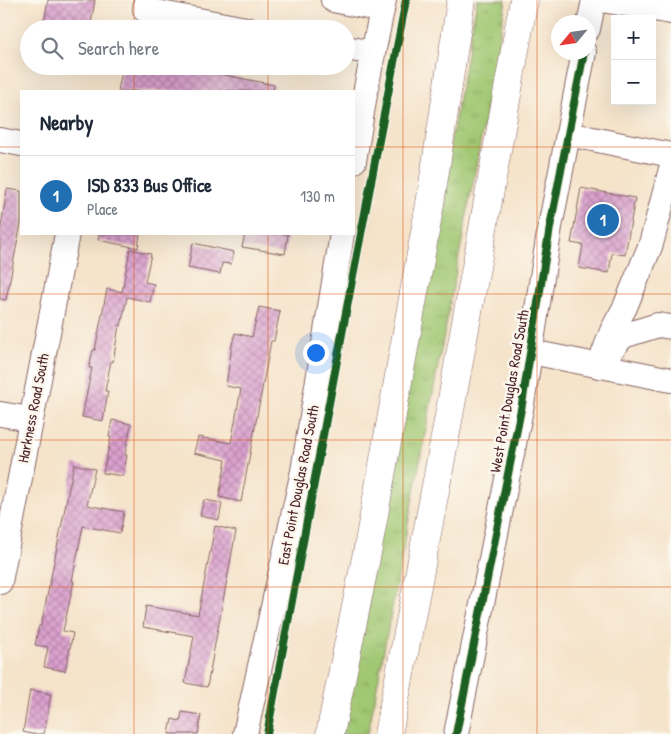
<!DOCTYPE html>
<html lang="en">
<head>
<meta charset="utf-8">
<style>
  :root { --surface:#fff; --page:#f6f6f7; --text:#1f2937; --muted:#747a83; --line:#e0e1e3; --accent:#1f6fb2 }
  body { margin:0; font-family:"Patrick Hand",sans-serif; background:var(--page); color:var(--text) }
  .controls { position:absolute; right:15px; top:15px; display:grid; overflow:hidden; border-radius:0px; box-shadow:0 5px 20px #0002 }
  .controls button { width:45px; height:45px; display:grid; place-items:center; padding:0; border:0; border-bottom:1px solid var(--line); background:var(--surface); color:var(--text); font:25px sans-serif }
  .compass { position:absolute; left:551px; top:15px; width:45px; height:45px; border-radius:50%; background:var(--surface); box-shadow:0 5px 20px #0002; rotate:241deg }
  .you { position:absolute; left:315px; top:352px; width:18px; height:18px; margin:-12px; border:4px solid #fff; border-radius:50%; background:#1a73e8; box-shadow:0 0 0 8px #1a73e833 }
  .badge { display:grid; place-items:center; width:32px; height:32px; border-radius:50%; background:var(--accent); color:#fff; font-size:16px; font-weight:700 }
  .pin { position:absolute; translate:-50% -50%; border:2px solid #fff; box-shadow:0 1px 5px #0006 }
  .list { margin:0; padding:0; list-style:none }
  h2 { display:flex; justify-content:space-between; align-items:center; height:65px; margin:0; padding:0 20px; font-size:21px }
  h2 small { font-size:16px; font-weight:400; color:var(--muted) }
  .list li { display:grid; grid-template-columns:32px 1fr auto; gap:15px; align-items:center; box-sizing:border-box; height:80px; padding:0 20px; border-top:1px solid var(--line) }
  .list b { display:block; font-size:19px; white-space:nowrap }
  .list p { margin:0; font-size:16px; white-space:nowrap; color:var(--muted) }
  .list em { font-size:16px; font-style:normal; color:var(--muted) }
  .icon { flex:none; width:28px; height:28px; fill:none; stroke:currentColor; stroke-width:2; stroke-linecap:round; stroke-linejoin:round }
  .map { position:relative; flex:none; width:671px; height:734px; overflow:hidden }
  .search { position:absolute; background:var(--surface); box-shadow:0 5px 20px #0002; left:20px; top:20px; width:335px; height:55px; display:flex; align-items:center; gap:12px; box-sizing:border-box; padding:0 18px; border-radius:28px; color:var(--muted); font-size:19px }
  .panel { position:absolute; background:var(--surface); box-shadow:0 5px 20px #0002; left:20px; top:90px; width:335px; height:145px; border-radius:0px }
  .map>svg:first-child { display:block }
</style>
</head>
<body>
<div class="map">
<svg width="671" height="734" viewBox="0 0 671 734">
  <defs>
    <pattern id="grass-tufts" width="24" height="20" patternUnits="userSpaceOnUse" patternTransform="scale(1.25)"><rect width="24" height="20" fill="#a0c772"/><path d="M3 7l-1-3M5 7V3M7 7l1-3M15 17l-1-3M17 17v-4M19 17l1-3" fill="none" stroke="#8baa63"/></pattern>
    <pattern id="building-cross-hatch" width="8" height="8" patternUnits="userSpaceOnUse" patternTransform="scale(1.25)"><rect width="8" height="8" fill="#dba1cf"/><path d="M0 0l8 8M0 8l8-8" fill="none" stroke="#b483a8"/></pattern>
  </defs>
  <rect width="100%" height="100%" fill="#fbf7ec"/>
  <filter id="ink" filterUnits="userSpaceOnUse"><feTurbulence type="fractalNoise" baseFrequency=".02" numOctaves="2"/><feDisplacementMap in="SourceGraphic" scale="10" xChannelSelector="R" yChannelSelector="G"/><feConvolveMatrix kernelMatrix="1 2 1 2 8 2 1 2 1" color-interpolation-filters="sRGB"/></filter>
  <filter id="wash" filterUnits="userSpaceOnUse"><feTurbulence type="fractalNoise" baseFrequency=".0096" numOctaves="4" result="noise"/><feDisplacementMap in="SourceGraphic" scale="20" xChannelSelector="R" yChannelSelector="G"/><feGaussianBlur stdDeviation="1.12" result="paint"/><feColorMatrix in="noise" values="0 0 0 0 0 0 0 0 0 0 0 0 0 0 0 0 0 1.4 0 .05"/><feComposite in="paint" operator="in"/></filter>
  <g filter="url(#wash)">
    <rect width="100%" height="100%" fill="#f5e3ca"/>
    <!-- grass -->
    <path fill="url(#grass-tufts)" stroke="#75734e" d="M477,0H506L474,177L368,734H338L401,409Z"/>
    <g id="blocks">
      <!-- building -->
      <g fill="url(#building-cross-hatch)">
        <path d="M48,0H95L90,29H43Z"/>
        <path d="M123,66H181L274,85L273,91H118Z"/>
        <path d="M581,188L635,198L625,255L612,253L609,273L579,268L583,245L571,243Z"/>
        <path d="M7,189L21,191V223L6,300L0,299V233Z"/>
        <path d="M99,234H140L138,248L98,240Z"/>
        <path d="M245,234H288L285,254L242,247Z"/>
        <path d="M193,243L234,252L231,264L222,263L220,274L188,268Z"/>
        <path d="M130,249L151,254L145,282L154,284L150,302L127,297L121,326L119,325L113,362L111,361L105,391H108L103,421L82,417L92,368H89L93,350H95L107,289L122,292Z"/>
        <path d="M259,307L280,311L274,341H271L241,502L219,497L226,460L194,453L198,437L231,443L241,389L226,386L232,345L235,333L252,337Z"/>
        <path d="M112,420L131,424L125,455H127L123,476L103,473L111,437H109Z"/>
        <path d="M74,464L95,469L87,505L124,512L120,533L83,526L72,581H74L63,631L73,633L65,671L44,667L48,647L35,645L39,626H41Z"/>
        <path d="M204,500L222,503L219,520L200,516Z"/>
        <path d="M215,526L236,531L207,687L185,683L194,636L143,627L146,606L198,615Z"/>
        <path d="M30,690L51,694L44,734H32L23,732Z"/>
        <path d="M182,712L201,715L198,734H169L172,719L180,721Z"/>
      </g>
    </g>
  </g>
  <g filter="url(#ink)">
    <use href="#blocks" fill-opacity="0" stroke="#866463" stroke-width="1"/>
    <g fill="none" stroke-linecap="round" stroke-linejoin="round">
      <!-- minor casing -->
      <g stroke="#866463" stroke-width="26">
        <g id="minor">
          <path d="M146,0L145,10L246,29"/>
          <path d="M333,0L382,10"/>
          <path d="M602,0L671,12"/>
          <path d="M588,29L594,0"/>
          <path d="M346,48L373,53"/>
          <path d="M568,134L671,155"/>
          <path d="M0,140L21,144"/>
          <path d="M354,161L366,88L384,0"/>
          <path d="M531,352L671,380"/>
          <path d="M606,356L623,336L658,325L671,327"/>
          <path d="M599,366L612,331L625,307L651,244L671,169"/>
          <path d="M0,414L31,419"/>
          <path d="M0,582L67,234"/>
          <path d="M245,734L303,471L342,234"/>
          <path d="M456,734L522,404L550,227L584,52"/>
        </g>
      </g>
      <!-- highway casing -->
      <g stroke="#866463" stroke-width="29">
        <g id="highway">
          <path d="M330,734L368,548L430,204L461,0"/>
          <path d="M388,734C437,490 480,245 524,0"/>
        </g>
      </g>
      <!-- minor -->
      <use href="#minor" stroke="#fff" stroke-width="24"/>
      <!-- highway -->
      <use href="#highway" stroke="#fff" stroke-width="28"/>
      <!-- cycleway casing -->
      <g stroke="#fbf7ec" stroke-width="11">
        <g id="cycleway">
          <path d="M267,734L351,286L406,0"/>
          <path d="M456,734L522,404L550,227L584,52"/>
        </g>
      </g>
      <!-- cycleway -->
      <use href="#cycleway" stroke="#1b5e20" stroke-width="8"/>
    </g>
  </g>
  <!-- grid -->
  <path fill="none" stroke="#e0560e" stroke-width="1" stroke-opacity="0.55" d="M134,0V29M268,0V29M403,0V734M537,0V734M134,66V91M268,66V91M0,147H21M354,147H671M134,234V734M268,234V734M0,294H671M0,440H671M0,587H671"/>
  <g text-anchor="middle" dominant-baseline="central" stroke-width="5" stroke-linejoin="round" paint-order="stroke">
    <!-- street labels -->
    <g font-size="15" fill="#4a1f2b" stroke="#fbf7ec">
      <text transform="translate(509 391) rotate(-80)">West Point Douglas Road South</text>
      <text transform="translate(33 408) rotate(-79)">Harkness Road South</text>
      <text transform="translate(298 485) rotate(-79)">East Point Douglas Road South</text>
    </g>
  </g>
</svg>
<div class="controls">
<button>+</button>
<button>−</button>
</div>
<svg class="compass" viewBox="-18 -18 36 36"><path d="M0-13l5 13h-10z" fill="#e53935"/><path d="M0 13l5-13h-10z" fill="#747a83"/></svg>
<div class="you"></div>
<div class="pin badge" style="left:603px;top:220px">1</div>
<div class="search"><svg class="icon" aria-label="search" viewBox="0 0 24 24"><circle cx="10" cy="10" r="6"/><path d="M15 15l6 6"/></svg>Search here</div>
<section class="panel">
<h2>Nearby<small></small></h2>
<ul class="list">
<li><span class="badge">1</span><div><b>ISD 833 Bus Office</b><p>Place</p></div><em>130 m</em></li>
</ul>
</section>
</div>
</body>
</html>
